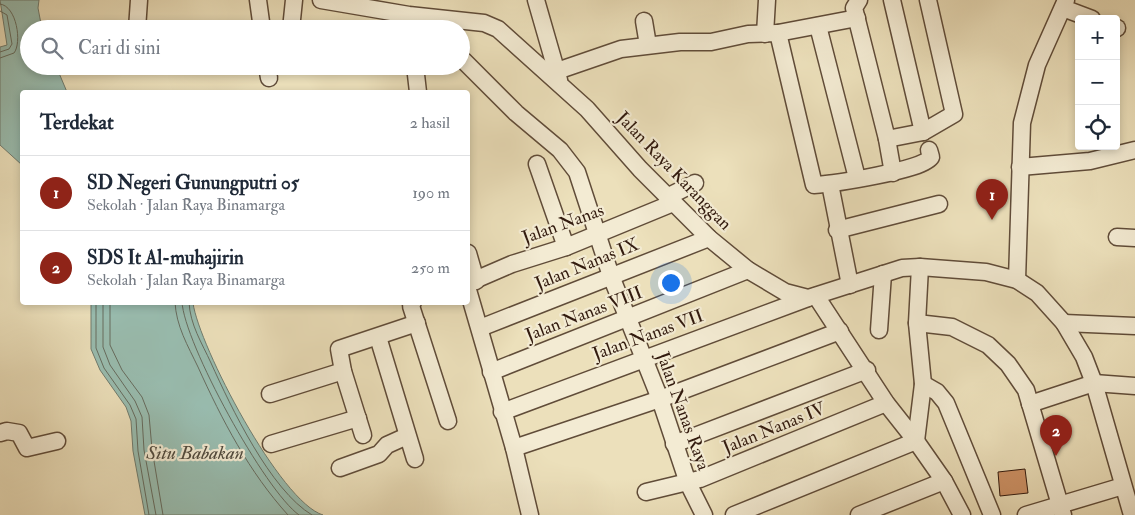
<!DOCTYPE html>
<html lang="id">
<head>
<meta charset="utf-8">
<style>
  :root { --surface:#fff; --page:#f6f6f7; --text:#1f2937; --muted:#747a83; --line:#e0e1e3; --accent:#8f2418 }
  body { margin:0; font-family:"IM FELL Double Pica",serif; background:var(--page); color:var(--text) }
  .controls { position:absolute; right:15px; top:15px; display:grid; overflow:hidden; border-radius:5px; box-shadow:0 2px 8px #0003 }
  .controls button { width:45px; height:45px; display:grid; place-items:center; padding:0; border:0; border-bottom:1px solid var(--line); background:var(--surface); color:var(--text); font:25px sans-serif }
  .you { position:absolute; left:670px; top:282px; width:18px; height:18px; margin:-12px; border:4px solid #fff; border-radius:50%; background:#1a73e8; box-shadow:0 0 0 8px #1a73e833 }
  .badge { display:grid; place-items:center; width:32px; height:32px; border-radius:50%; background:var(--accent); color:#fff; font-size:16px; font-weight:700 }
  .pin { position:absolute; translate:-50% -41px; filter:drop-shadow(0 1px 2px #0008) }
  .pin::after { content:''; position:absolute; top:26px; width:18px; height:15px; background:inherit; clip-path:polygon(0 0,100% 0,50% 100%) }
  .list { margin:0; padding:0; list-style:none }
  h2 { display:flex; justify-content:space-between; align-items:center; height:65px; margin:0; padding:0 20px; font-size:21px }
  h2 small { font-size:16px; font-weight:400; color:var(--muted) }
  .list li { display:grid; grid-template-columns:32px 1fr auto; gap:15px; align-items:center; box-sizing:border-box; height:75px; padding:0 20px; border-top:1px solid var(--line) }
  .list b { display:block; font-size:19px; white-space:nowrap }
  .list p { margin:0; font-size:16px; white-space:nowrap; color:var(--muted) }
  .list em { font-size:16px; font-style:normal; color:var(--muted) }
  .icon { flex:none; width:28px; height:28px; fill:none; stroke:currentColor; stroke-width:2; stroke-linecap:round; stroke-linejoin:round }
  .map { position:relative; flex:none; width:1135px; height:515px; overflow:hidden }
  .search { position:absolute; background:var(--surface); box-shadow:0 2px 8px #0003; left:20px; top:20px; width:450px; height:55px; display:flex; align-items:center; gap:12px; box-sizing:border-box; padding:0 18px; border-radius:28px; color:var(--muted); font-size:19px }
  .panel { position:absolute; background:var(--surface); box-shadow:0 2px 8px #0003; left:20px; top:90px; width:450px; height:215px; border-radius:5px }
  .map>svg:first-child { display:block }
</style>
</head>
<body>
<div class="map">
<svg width="1135" height="515" viewBox="0 0 1135 515">
  <rect width="100%" height="100%" fill="#ece0bb"/>
  <filter id="stains"><feTurbulence type="fractalNoise" baseFrequency=".004" numOctaves="4"/><feColorMatrix values="0 0 0 0 .2 0 0 0 0 .09 0 0 0 0 .02 0 0 0 .5 -.17"/></filter>
  <radialGradient id="worn" r=".72"><stop offset=".6" stop-color="#630" stop-opacity="0"/><stop offset="1" stop-color="#630" stop-opacity=".3"/></radialGradient>
  <!-- water -->
  <g fill="#99bdb0" stroke="#707c6f">
    <path d="M0,0H39L38,8L42,29H29V66H56L67,92H22V165L0,145V47L7,45Z"/>
    <path d="M91,303H193C199,346 280,502 323,515H145L133,451L131,421L126,407L100,370L91,349Z"/>
  </g>
  <g fill="none" stroke-linecap="round" stroke-linejoin="round">
    <!-- shore -->
    <g stroke="#666c5f" stroke-width="1">
      <path d="M0,4C17,6 22,43 14,53L0,58"/>
      <path d="M0,11L7,15L12,44L9,49L0,52"/>
      <path d="M96,302V348L104,368L130,405L136,419L138,451L149,515"/>
      <path d="M103,302V347L110,365L135,401L142,417L144,450L156,515"/>
      <path d="M110,302V345L122,370L142,397L149,415L152,449L163,515"/>
      <path d="M175,302C176,326 188,346 198,367C222,420 249,472 288,515"/>
      <path d="M182,302C184,343 265,491 299,515"/>
      <path d="M189,302C190,325 202,343 211,363C231,407 270,490 312,515"/>
    </g>
  </g>
  <!-- building -->
  <path fill="#cd9266" stroke="#321a0e" d="M1025,469L1028,493L1000,496L998,472Z"/>
  <g fill="none" stroke-linecap="round" stroke-linejoin="round">
    <!-- minor casing -->
    <g stroke="#604c39" stroke-width="19">
      <g id="minor">
        <path d="M258,0L262,29"/>
        <path d="M321,0L409,15L484,23L498,29L587,109L640,169L709,238L748,270L785,292L808,298L902,268L920,267L986,272L1017,280L1037,293L1064,323L1084,357L1094,383L1132,515"/>
        <path d="M536,0L559,80"/>
        <path d="M859,0L854,8L887,139L893,173"/>
        <path d="M892,0L923,132"/>
        <path d="M1063,8L1092,19"/>
        <path d="M644,21L648,45"/>
        <path d="M818,26L857,178"/>
        <path d="M1116,28H1117"/>
        <path d="M137,29L139,0"/>
        <path d="M291,29L294,0"/>
        <path d="M778,33L814,185C832,184 925,170 931,157L929,150"/>
        <path d="M765,34L767,0"/>
        <path d="M461,58L516,113L560,150L577,172L611,276L660,399L688,483L704,515"/>
        <path d="M267,66L269,78"/>
        <path d="M415,66L418,92"/>
        <path d="M557,71L621,49L680,42H711L748,34L778,33L857,18"/>
        <path d="M887,139L923,132L954,114L928,0"/>
        <path d="M537,164L566,247"/>
        <path d="M1020,167L1090,161L1135,150"/>
        <path d="M830,184L850,285"/>
        <path d="M667,197L695,183"/>
        <path d="M837,230L939,204"/>
        <path d="M1117,237L1135,238"/>
        <path d="M468,253L476,281"/>
        <path d="M1017,280L1022,123L1037,65L1066,0"/>
        <path d="M468,283L512,264L566,247L673,203"/>
        <path d="M468,290L514,448L530,515"/>
        <path d="M816,296L886,403L916,441L944,481L962,515"/>
        <path d="M413,302L411,306L448,421"/>
        <path d="M917,323L952,327L988,345L1008,364L1026,390L1063,515"/>
        <path d="M1064,323L1135,326"/>
        <path d="M480,328L709,238"/>
        <path d="M879,330L883,274"/>
        <path d="M378,337L415,459"/>
        <path d="M491,372L748,270"/>
        <path d="M923,384L937,392L946,403L992,515"/>
        <path d="M270,394L343,371"/>
        <path d="M1030,404L1094,383L1135,386"/>
        <path d="M502,412L808,298"/>
        <path d="M0,433L7,431L19,433L27,448L57,441"/>
        <path d="M363,435L343,371L339,349L417,323"/>
        <path d="M271,444L358,418"/>
        <path d="M674,444L867,370"/>
        <path d="M514,448L660,399L840,331"/>
        <path d="M340,468L379,454L387,445L407,436"/>
        <path d="M646,492L700,479L886,403"/>
        <path d="M734,515L916,441L923,384L917,323L920,267"/>
        <path d="M859,515L944,481"/>
        <path d="M1026,515L1123,486"/>
      </g>
    </g>
    <!-- minor -->
    <use href="#minor" stroke="#f3ebd3" stroke-width="16"/>
  </g>
  <g text-anchor="middle" dominant-baseline="central" stroke-width="4.5" stroke-linejoin="round" paint-order="stroke">
    <!-- street labels -->
    <g font-size="18" fill="#321a0e" stroke="#f3ebd3">
      <text transform="translate(674 171) rotate(46)">Jalan Raya Karanggan</text>
      <text transform="translate(563 224) rotate(-20)">Jalan Nanas</text>
      <text transform="translate(587 264) rotate(-22)">Jalan Nanas IX</text>
      <text transform="translate(584 314) rotate(-21)">Jalan Nanas VIII</text>
      <text transform="translate(648 335) rotate(-20)">Jalan Nanas VII</text>
      <text transform="translate(683 411) rotate(70)">Jalan Nanas Raya</text>
      <text transform="translate(774 428) rotate(-22)">Jalan Nanas IV</text>
    </g>
    <!-- water labels -->
    <g font-size="19" font-style="italic" fill="#514b3f" stroke="#f3ebd3">
      <text x="195" y="453">Situ Babakan</text>
    </g>
  </g>
  <rect width="100%" height="100%" filter="url(#stains)"/>
  <rect width="100%" height="100%" fill="url(#worn)"/>
</svg>
<div class="controls">
<button>+</button>
<button>−</button>
<button><svg class="icon" aria-label="locate" viewBox="0 0 24 24"><circle cx="12" cy="12" r="6"/><path d="M12 2v4M12 18v4M2 12h4M18 12h4"/></svg></button>
</div>
<div class="you"></div>
<div class="pin badge" style="left:992px;top:220px">1</div>
<div class="pin badge" style="left:1056px;top:456px">2</div>
<div class="search"><svg class="icon" aria-label="search" viewBox="0 0 24 24"><circle cx="10" cy="10" r="6"/><path d="M15 15l6 6"/></svg>Cari di sini</div>
<section class="panel">
<h2>Terdekat<small>2 hasil</small></h2>
<ul class="list">
<li><span class="badge">1</span><div><b>SD Negeri Gunungputri 05</b><p>Sekolah · Jalan Raya Binamarga</p></div><em>190 m</em></li>
<li><span class="badge">2</span><div><b>SDS It Al-muhajirin</b><p>Sekolah · Jalan Raya Binamarga</p></div><em>250 m</em></li>
</ul>
</section>
</div>
</body>
</html>
